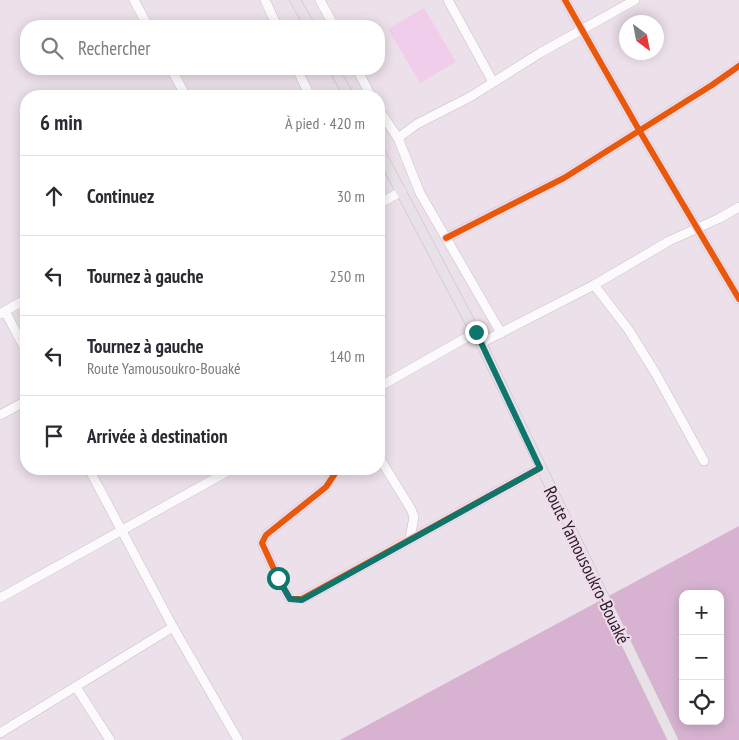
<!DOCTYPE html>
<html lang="fr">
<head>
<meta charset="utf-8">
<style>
  :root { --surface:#fff; --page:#f7f7f7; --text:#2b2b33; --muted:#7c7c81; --line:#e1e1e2 }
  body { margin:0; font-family:"PT Sans Narrow",sans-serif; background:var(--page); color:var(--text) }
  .controls { position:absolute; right:15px; bottom:15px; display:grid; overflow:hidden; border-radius:10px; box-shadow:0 2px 12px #0003 }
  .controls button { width:45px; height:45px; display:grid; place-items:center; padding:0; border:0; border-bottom:1px solid var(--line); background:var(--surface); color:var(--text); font:25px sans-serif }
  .compass { position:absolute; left:619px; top:15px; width:45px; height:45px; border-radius:50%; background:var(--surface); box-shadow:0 2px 12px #0003; rotate:148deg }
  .stop { position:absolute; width:15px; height:15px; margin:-11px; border:4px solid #0f766e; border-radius:50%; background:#fff }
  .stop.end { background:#0f766e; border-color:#fff; box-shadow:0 1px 5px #0008 }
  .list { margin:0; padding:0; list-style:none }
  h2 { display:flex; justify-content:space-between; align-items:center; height:65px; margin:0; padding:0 20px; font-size:21px }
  h2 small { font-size:16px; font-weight:400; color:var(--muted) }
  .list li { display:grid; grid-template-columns:32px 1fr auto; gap:15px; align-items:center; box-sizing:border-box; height:80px; padding:0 20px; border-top:1px solid var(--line) }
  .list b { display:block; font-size:19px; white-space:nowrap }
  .list p { margin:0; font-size:16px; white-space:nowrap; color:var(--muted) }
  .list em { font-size:16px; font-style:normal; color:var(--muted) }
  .icon { flex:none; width:28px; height:28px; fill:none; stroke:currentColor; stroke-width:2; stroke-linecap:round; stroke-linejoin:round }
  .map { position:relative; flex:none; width:739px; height:740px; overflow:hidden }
  .search { position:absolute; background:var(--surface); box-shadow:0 2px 12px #0003; left:20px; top:20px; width:365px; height:55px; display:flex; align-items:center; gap:12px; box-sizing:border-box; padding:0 18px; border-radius:20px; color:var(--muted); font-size:19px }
  .panel { position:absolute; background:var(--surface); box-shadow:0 2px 12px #0003; left:20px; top:90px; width:365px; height:385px; border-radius:20px }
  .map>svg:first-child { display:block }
</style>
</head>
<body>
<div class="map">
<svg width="739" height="740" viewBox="0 0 739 740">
  <rect width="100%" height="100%" fill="#ece0ea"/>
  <!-- green -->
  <path fill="#f0cdeb" d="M424,8L456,62L420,83L388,29Z"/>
  <!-- forest -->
  <path fill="#d7b3d1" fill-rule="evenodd" d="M739,526V740H340ZM683,594H720V721H683Z"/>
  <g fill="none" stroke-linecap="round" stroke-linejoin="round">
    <!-- minor casing -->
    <g stroke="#c8bfc7" stroke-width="10">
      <g id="minor">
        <path d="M134,0L148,26"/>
        <path d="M265,0L277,26"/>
        <path d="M320,0L334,26"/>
        <path d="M448,0L493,82"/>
        <path d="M565,0L639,130L739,299"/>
        <path d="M171,69L186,96"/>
        <path d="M297,69L310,96"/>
        <path d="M357,69L371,96"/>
        <path d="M379,110L398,138L420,193L501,333"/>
        <path d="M398,138L417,124L470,97L540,53L635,0"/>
        <path d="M379,204L402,191"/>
        <path d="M446,238L564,178L712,85L739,66"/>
        <path d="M594,285L628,329L656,374L704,461"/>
        <path d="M5,311L26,351"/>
        <path d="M0,314L26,299"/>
        <path d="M481,343L594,285L669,241L720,218L739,207"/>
        <path d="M379,387L476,332"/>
        <path d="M0,415L26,401"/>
        <path d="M379,457L411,509L414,517L410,538"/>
        <path d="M89,469L173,627L238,740"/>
        <path d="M338,469L326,487L266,535L262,543L278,578L290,599H302L540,468"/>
        <path d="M0,598L232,469"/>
        <path d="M76,687L110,740"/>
        <path d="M0,733L173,627"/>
      </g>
    </g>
    <!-- major casing -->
    <g stroke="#c4bec4" stroke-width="11">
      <g id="major">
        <path d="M295,0L310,26"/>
        <path d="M334,69L349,96"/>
        <path d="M379,150L481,343L673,740"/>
      </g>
    </g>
    <!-- minor -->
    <use href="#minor" stroke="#fcfafc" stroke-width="9"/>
    <!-- major -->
    <use href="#major" stroke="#e9e1e8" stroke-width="10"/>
    <!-- cycleway casing -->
    <g stroke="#f1dbed" stroke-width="9">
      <g id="cycleway">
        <path d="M565,0L639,130L739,299"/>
        <path d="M446,238L564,178L712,85L739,66"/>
        <path d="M338,469L326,487L266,535L262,543L278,578L290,599H302L540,468"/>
      </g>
    </g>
    <!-- cycleway -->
    <use href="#cycleway" stroke="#e8590c" stroke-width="6"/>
  </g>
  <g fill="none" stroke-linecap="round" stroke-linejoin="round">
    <!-- route -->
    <path stroke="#0f766e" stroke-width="6" d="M278,578L290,599L302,600L540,468L476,332"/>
  </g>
  <g text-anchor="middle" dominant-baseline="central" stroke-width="4" stroke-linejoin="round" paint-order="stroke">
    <!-- street labels -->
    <g font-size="18" fill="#251d24" stroke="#f1dbed">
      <text transform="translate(587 565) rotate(64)">Route Yamousoukro-Bouaké</text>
    </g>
  </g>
</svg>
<div class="controls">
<button>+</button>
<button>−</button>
<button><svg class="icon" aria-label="locate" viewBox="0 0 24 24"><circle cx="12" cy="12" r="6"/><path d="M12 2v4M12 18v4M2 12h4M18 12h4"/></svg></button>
</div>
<svg class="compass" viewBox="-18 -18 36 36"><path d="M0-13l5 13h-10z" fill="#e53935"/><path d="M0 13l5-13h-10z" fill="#7c7c81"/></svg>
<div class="stop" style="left:278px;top:578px"></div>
<div class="stop end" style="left:476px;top:332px"></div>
<div class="search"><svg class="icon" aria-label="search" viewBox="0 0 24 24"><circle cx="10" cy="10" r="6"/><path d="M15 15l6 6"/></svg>Rechercher</div>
<section class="panel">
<h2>6 min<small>À pied · 420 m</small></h2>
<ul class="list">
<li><svg class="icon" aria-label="ahead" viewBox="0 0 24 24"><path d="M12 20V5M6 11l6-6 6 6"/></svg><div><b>Continuez</b></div><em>30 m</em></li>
<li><svg class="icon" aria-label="left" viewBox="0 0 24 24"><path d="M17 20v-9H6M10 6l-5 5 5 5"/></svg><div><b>Tournez à gauche</b></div><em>250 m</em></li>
<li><svg class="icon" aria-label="left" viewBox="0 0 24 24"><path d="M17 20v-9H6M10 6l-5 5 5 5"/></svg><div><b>Tournez à gauche</b><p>Route Yamousoukro-Bouaké</p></div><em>140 m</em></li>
<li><svg class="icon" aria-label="arrive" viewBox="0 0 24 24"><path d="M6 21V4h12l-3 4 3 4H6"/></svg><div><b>Arrivée à destination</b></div></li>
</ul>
</section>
</div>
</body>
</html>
